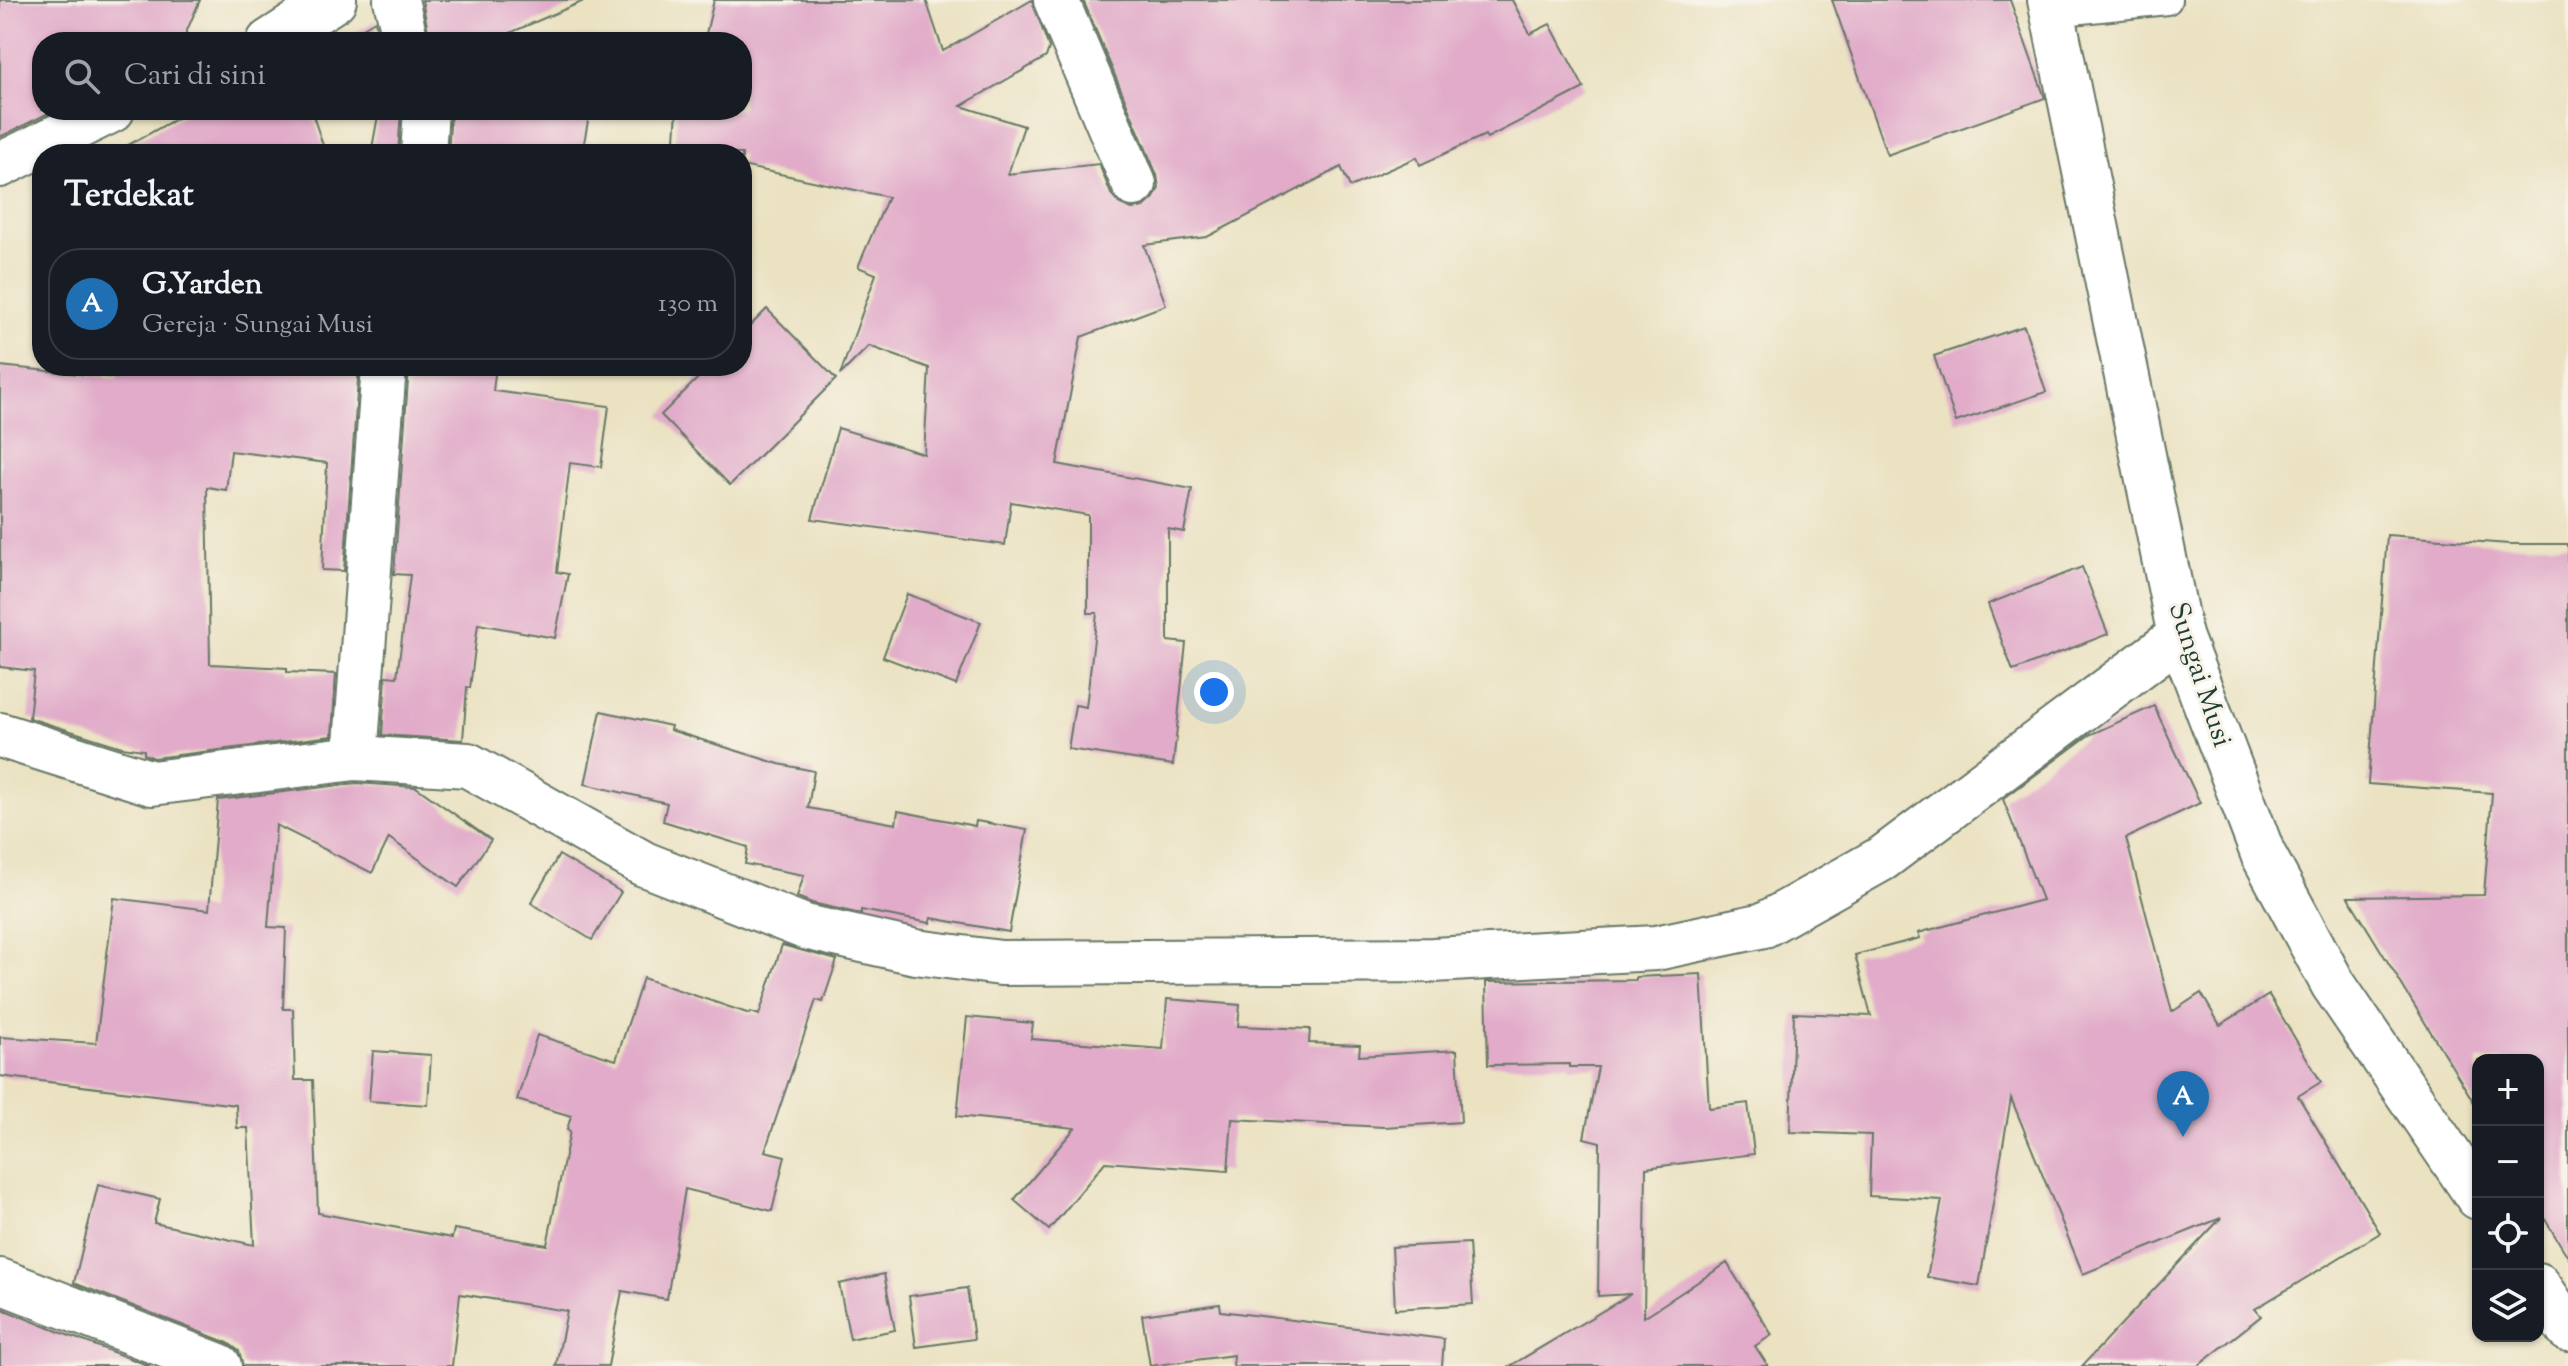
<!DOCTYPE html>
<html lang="id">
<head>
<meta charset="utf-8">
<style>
  :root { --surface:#171b24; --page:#242831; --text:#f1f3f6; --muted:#9ea1a6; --line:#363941; --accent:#1f6fb2 }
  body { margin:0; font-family:"Sorts Mill Goudy",serif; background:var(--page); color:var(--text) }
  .controls { position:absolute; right:24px; bottom:24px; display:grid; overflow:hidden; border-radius:16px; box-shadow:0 2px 6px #0004 }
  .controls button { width:72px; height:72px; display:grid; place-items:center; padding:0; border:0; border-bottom:2px solid var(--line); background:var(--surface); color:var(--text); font:40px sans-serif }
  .you { position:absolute; left:1214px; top:692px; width:28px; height:28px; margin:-20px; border:6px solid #fff; border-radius:50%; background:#1a73e8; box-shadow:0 0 0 12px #1a73e833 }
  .badge { display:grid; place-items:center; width:52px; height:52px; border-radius:50%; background:var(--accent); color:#fff; font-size:26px; font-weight:700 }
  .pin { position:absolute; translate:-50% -66px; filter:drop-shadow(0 2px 4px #0008) }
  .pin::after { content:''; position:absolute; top:42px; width:28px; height:24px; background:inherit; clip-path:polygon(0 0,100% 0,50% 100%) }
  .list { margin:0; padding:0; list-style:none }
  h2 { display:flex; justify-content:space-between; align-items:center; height:104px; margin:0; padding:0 32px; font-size:34px }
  h2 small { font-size:26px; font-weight:400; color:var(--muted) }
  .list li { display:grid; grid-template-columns:52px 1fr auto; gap:24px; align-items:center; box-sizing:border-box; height:112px; margin:0 16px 16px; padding:0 16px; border:2px solid var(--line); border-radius:32px }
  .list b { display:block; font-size:30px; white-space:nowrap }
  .list p { margin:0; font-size:26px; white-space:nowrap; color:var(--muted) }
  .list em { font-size:26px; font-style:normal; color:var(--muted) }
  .icon { flex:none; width:44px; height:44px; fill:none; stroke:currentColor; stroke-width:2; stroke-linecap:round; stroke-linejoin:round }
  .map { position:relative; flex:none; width:2568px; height:1366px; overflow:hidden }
  .search { position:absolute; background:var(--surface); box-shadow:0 2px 6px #0004; left:32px; top:32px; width:720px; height:88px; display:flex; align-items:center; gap:20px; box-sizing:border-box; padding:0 28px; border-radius:32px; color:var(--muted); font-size:30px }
  .panel { position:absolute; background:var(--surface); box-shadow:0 2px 6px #0004; left:32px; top:144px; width:720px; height:232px; border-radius:32px }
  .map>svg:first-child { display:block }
</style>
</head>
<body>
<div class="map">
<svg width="2568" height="1366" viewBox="0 0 2568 1366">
  <rect width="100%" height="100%" fill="#f7f3e8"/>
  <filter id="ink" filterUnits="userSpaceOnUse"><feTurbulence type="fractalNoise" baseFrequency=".0125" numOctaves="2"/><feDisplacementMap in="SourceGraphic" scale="16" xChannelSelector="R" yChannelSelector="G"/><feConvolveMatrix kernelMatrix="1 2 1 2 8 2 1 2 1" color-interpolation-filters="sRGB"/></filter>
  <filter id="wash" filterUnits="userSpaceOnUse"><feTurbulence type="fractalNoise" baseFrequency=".006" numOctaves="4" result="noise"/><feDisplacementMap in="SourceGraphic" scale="32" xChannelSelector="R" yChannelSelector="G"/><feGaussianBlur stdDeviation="1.8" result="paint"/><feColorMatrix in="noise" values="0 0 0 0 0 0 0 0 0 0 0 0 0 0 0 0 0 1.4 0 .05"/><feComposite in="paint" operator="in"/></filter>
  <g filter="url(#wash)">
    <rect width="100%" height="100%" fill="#ebe2c2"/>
    <g id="blocks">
      <!-- building -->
      <g fill="#e1abc9">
        <path d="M0,0H200L182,42H42V110H55L0,137Z"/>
        <path d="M422,0H586L489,42H430Z"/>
        <path d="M714,0H926L943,51L1032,0L1049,48L1046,57L961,106L1024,126L1008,174L1099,164L1111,194L1120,204L1132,209L1144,207L1154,198L1159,188L1157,175L1083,0H1512L1530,34L1550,24L1584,88L1487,138L1485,135L1420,165L1417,157L1350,187L1341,167L1207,237L1144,245L1166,305L1081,337L1057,464L1192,489L1184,532L1168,529V641L1186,643L1173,765L1068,749L1075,705L1086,707L1097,613H1088V515L1011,502L1005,545L812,519L838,428L924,454L929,368L869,346L840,375L876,274L858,267L888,197L742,166V154H674L677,110H742V42H704Z"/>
        <path d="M1832,0H2010L2045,98L1887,155Z"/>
        <path d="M375,21L380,42H339Z"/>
        <path d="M192,110H311L326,154H112Z"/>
        <path d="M379,110H401L398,154H371Z"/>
        <path d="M451,110H590L582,154H448Z"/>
        <path d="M767,309L836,379L730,485L661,415L710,366H742V334Z"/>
        <path d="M2024,326L2046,392L1956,422L1934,356Z"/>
        <path d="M0,366L117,378L118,366H359L344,571L322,570L327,463L231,451L226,490L207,487L210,664L287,668V672L336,674L332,736L154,758L144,754V750L122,747L29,718L34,671L0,667Z"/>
        <path d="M409,366H496L493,391L609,406L601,467L570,463L557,572L568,574L555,638L478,624L470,688L467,687L463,740L382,735L386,676L397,677L410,575L394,574Z"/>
        <path d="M2387,535L2509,544H2568V1257L2538,1208V1060H2478V1109L2348,897L2484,895L2492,793L2368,784Z"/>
        <path d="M2082,567L2108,634L2013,671L1988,604Z"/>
        <path d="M907,594L981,622L956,685L883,657Z"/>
        <path d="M2154,706L2200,803L2126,838L2172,1012L2201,993L2220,1025L2269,995L2321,1082L2298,1096L2380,1233L2255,1309L2261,1316L2198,1366H2082L2221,1218L2083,1274L2011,1098L1979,1286L1927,1277L1942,1200L1869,1196L1871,1135L1790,1132L1794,1013L1871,1016L1855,955L1920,938L1918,933L2042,900L2003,799L2089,735Z"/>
        <path d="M601,711L671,726L670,730L779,764L814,771L808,808L896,824L898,811L975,826L976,821L1027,830L1009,932L931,918L930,923L861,910V914L812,903L797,897L804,875L745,864L748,847L663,821L667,803L585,784Z"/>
        <path d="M356,783L416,787L491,840L458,887L389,838L372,873L276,825L268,927L286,928L283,1009H293L295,1080H313L318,1213L452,1238L454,1229L547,1245L570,1131L567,1130L571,1116L517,1100L537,1035L616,1060L643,978L750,1014L751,1012L759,1015L782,945L837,960L823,1002L816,1000L765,1151L785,1156L772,1211L685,1189L667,1299L622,1291L608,1366H556L567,1311L460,1294L452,1366H243L239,1351L228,1343L74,1283L98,1185L160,1199L154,1223L254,1245L248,1128H237L236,1105L0,1076V1037L96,1043L114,898L209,910L218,800Z"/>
        <path d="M559,855L621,892L592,940L531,903Z"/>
        <path d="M1701,974L1709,1108L1748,1103L1754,1154L1646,1168L1644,1317L1727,1263L1772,1335L1755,1346L1768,1366H1510L1631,1294L1598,1296L1600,1142L1584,1138L1598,1067H1569V1064L1488,1065L1486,982L1636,980V977Z"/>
        <path d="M1167,999L1240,1005L1238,1026L1310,1029L1309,1043L1360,1045L1359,1056L1457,1050L1461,1122L1384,1127L1232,1119L1228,1171L1105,1162L1049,1230L1014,1200L1075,1128L957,1116L967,1017L1033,1023L1031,1039L1163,1049Z"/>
        <path d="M373,1051L431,1055L428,1105L369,1101Z"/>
        <path d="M1469,1243L1473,1304L1395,1309L1392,1247Z"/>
        <path d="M884,1274L895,1330L850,1339L839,1284Z"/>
        <path d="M967,1288L974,1339L916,1347L909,1296Z"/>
        <path d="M1220,1304L1221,1311L1444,1339L1442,1366H1233L1234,1355L1150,1366L1142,1315Z"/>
        <path d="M0,1308L62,1333L150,1366H0Z"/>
      </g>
    </g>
  </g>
  <g filter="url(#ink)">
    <use href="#blocks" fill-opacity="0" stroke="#676" stroke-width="2"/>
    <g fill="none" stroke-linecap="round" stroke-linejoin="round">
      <!-- service casing -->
      <g stroke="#676" stroke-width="32">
        <path id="service" d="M2053,12L2167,0"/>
      </g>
      <!-- minor casing -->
      <g stroke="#676" stroke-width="48">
        <g id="minor">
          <path d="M396,0L406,42"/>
          <path d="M1056,0L1134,184"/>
          <path d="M269,42L334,0"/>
          <path d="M423,154L426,110"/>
          <path d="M0,165L112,110"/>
          <path d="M0,735L152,783L355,758L468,765L644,864L805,927L916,952L1001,963L1433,960L1656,948L1764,925L1883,858L2180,636"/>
          <path d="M355,758L384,366"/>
          <path d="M0,1281L219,1366"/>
        </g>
      </g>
      <!-- tertiary casing -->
      <g stroke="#676" stroke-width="48">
        <g id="tertiary">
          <path d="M2050,0L2180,636L2263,854L2333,984L2478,1197"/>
          <path d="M2538,1285L2568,1329"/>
        </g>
      </g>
      <!-- service -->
      <use href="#service" stroke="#fff" stroke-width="28"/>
      <!-- minor -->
      <use href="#minor" stroke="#fff" stroke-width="44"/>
      <!-- tertiary -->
      <use href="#tertiary" stroke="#fff" stroke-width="44"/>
    </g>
  </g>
  <g text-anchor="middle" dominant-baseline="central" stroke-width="6" stroke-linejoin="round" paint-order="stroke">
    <!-- street labels -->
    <g font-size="28" fill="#1f3d34" stroke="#f7f3e8">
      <text transform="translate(2199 675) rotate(72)">Sungai Musi</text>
    </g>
  </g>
</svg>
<div class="controls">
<button>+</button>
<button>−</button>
<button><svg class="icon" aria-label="locate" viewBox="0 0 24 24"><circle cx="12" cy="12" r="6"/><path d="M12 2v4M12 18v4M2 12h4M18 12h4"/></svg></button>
<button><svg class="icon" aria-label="layers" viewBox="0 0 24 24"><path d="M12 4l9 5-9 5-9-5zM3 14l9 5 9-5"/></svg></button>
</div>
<div class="you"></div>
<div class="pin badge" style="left:2183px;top:1137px">A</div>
<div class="search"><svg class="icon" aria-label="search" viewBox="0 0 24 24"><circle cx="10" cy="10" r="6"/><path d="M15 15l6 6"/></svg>Cari di sini</div>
<section class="panel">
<h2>Terdekat<small></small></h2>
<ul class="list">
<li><span class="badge">A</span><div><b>G.Yarden</b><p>Gereja · Sungai Musi</p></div><em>130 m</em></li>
</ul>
</section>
</div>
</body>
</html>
